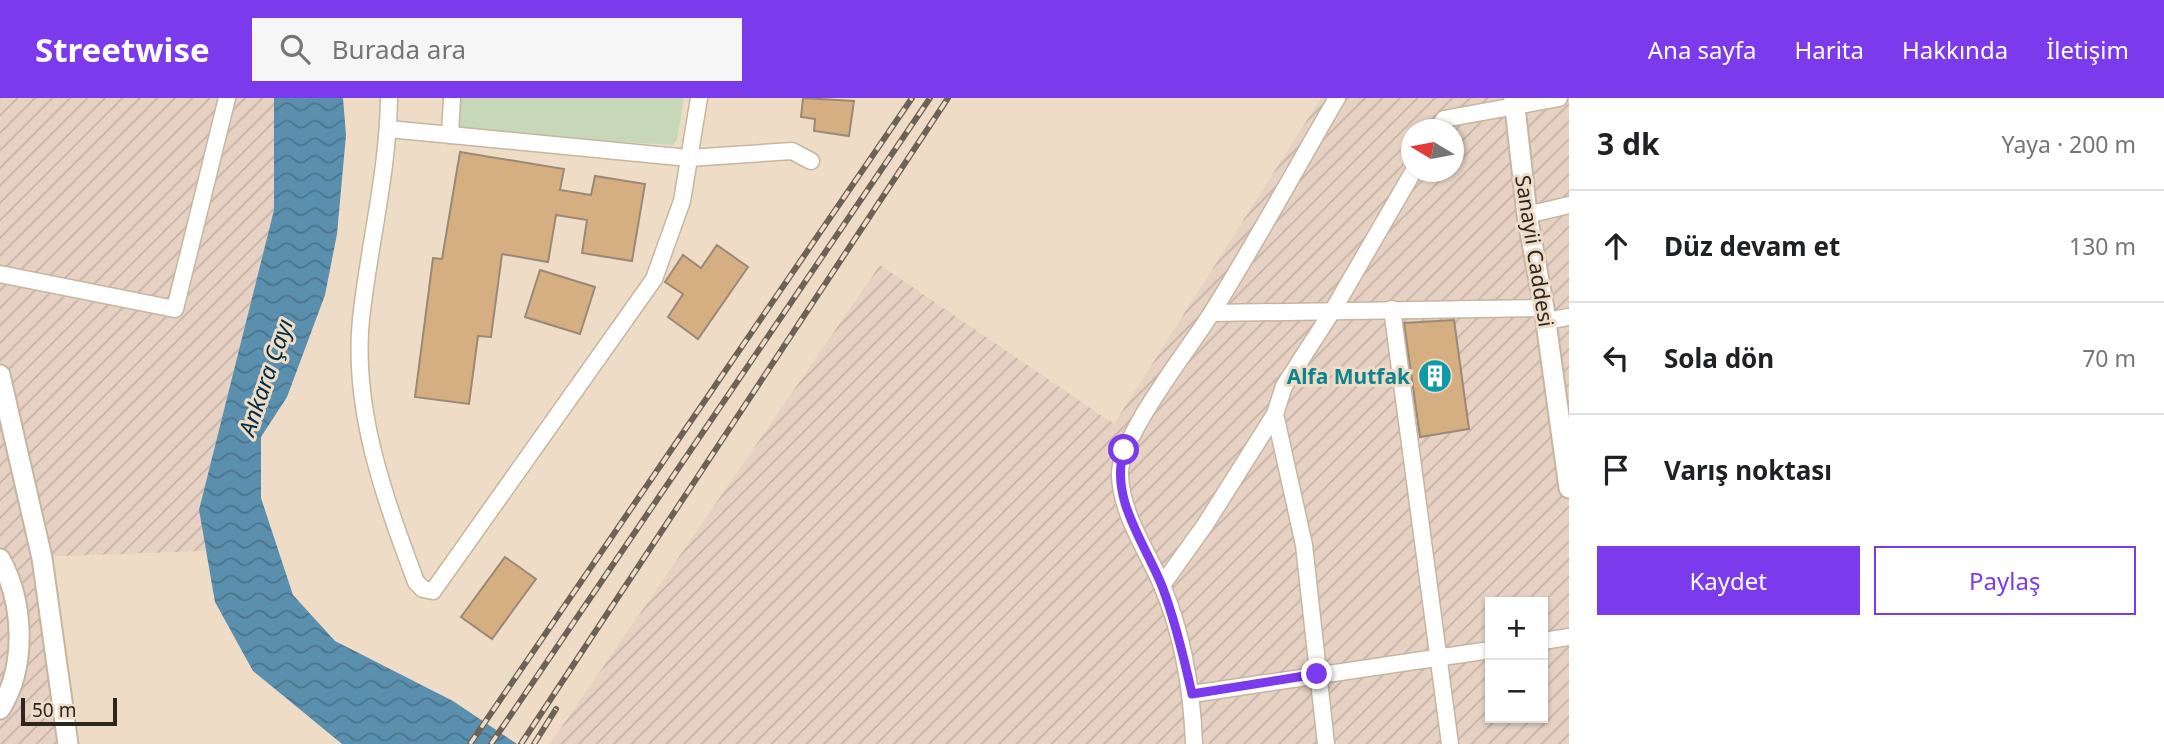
<!DOCTYPE html>
<html lang="tr">
<head>
<meta charset="utf-8">
<style>
  :root { --surface:#fff; --page:#f6f6f6; --text:#202124; --muted:#757577; --line:#e0e0e0; --accent:#7c3aed }
  body { margin:0; font-family:"Noto Sans",sans-serif; background:var(--page); color:var(--text) }
  .controls { position:absolute; right:21px; bottom:21px; display:grid; overflow:hidden; border-radius:0px; box-shadow:0 2px 5px #0004 }
  .controls button { width:63px; height:63px; display:grid; place-items:center; padding:0; border:0; border-bottom:2px solid var(--line); background:var(--surface); color:var(--text); font:35px sans-serif }
  .compass { position:absolute; left:1401px; top:21px; width:63px; height:63px; border-radius:50%; background:var(--surface); box-shadow:0 2px 5px #0004; rotate:280deg }
  .scale { position:absolute; left:21px; bottom:18px; width:96px; box-sizing:border-box; padding-left:7px; border:4px solid #2d261e; border-top:0; font-size:19px; line-height:24px; white-space:nowrap; color:#2d261e; -webkit-text-stroke:5px #eedcc7; paint-order:stroke }
  .stop { position:absolute; width:21px; height:21px; margin:-16px; border:5px solid #7c3aed; border-radius:50%; background:#fff }
  .stop.end { background:#7c3aed; border-color:#fff; box-shadow:0 2px 7px #0008 }
  .list { margin:0; padding:0; list-style:none }
  h2 { display:flex; justify-content:space-between; align-items:center; height:91px; margin:0; padding:0 28px; font-size:30px }
  h2 small { font-size:23px; font-weight:400; color:var(--muted) }
  .list li { display:grid; grid-template-columns:46px 1fr auto; gap:21px; align-items:center; box-sizing:border-box; height:112px; padding:0 28px; border-top:2px solid var(--line) }
  .list b { display:block; font-size:26px; white-space:nowrap }
  .list em { font-size:23px; font-style:normal; color:var(--muted) }
  .actions { display:flex; gap:14px; padding:21px 28px }
  .actions a { flex:1; padding:16px 0; border:2px solid var(--accent); border-radius:0px; text-align:center; font-size:24px; color:var(--accent) }
  .actions .main { background:var(--accent); color:#fff }
  .icon { flex:none; width:38px; height:38px; fill:none; stroke:currentColor; stroke-width:2; stroke-linecap:round; stroke-linejoin:round }
  .map { position:relative; flex:none; width:1569px; height:646px; overflow:hidden }
  header { display:flex; align-items:center; gap:42px; box-sizing:border-box; height:98px; padding:0 35px; background:var(--accent); color:#fff }
  header strong { font-size:33px }
  nav { display:flex; gap:38px; margin-inline-start:auto; font-size:24px }
  .search { width:490px; height:63px; background:var(--page); display:flex; align-items:center; gap:18px; box-sizing:border-box; padding:0 24px; border-radius:0px; color:var(--muted); font-size:26px }
  main { display:flex }
  aside { flex:1; background:var(--surface) }
  .map>svg:first-child { display:block }
</style>
</head>
<body>
<header>
<strong>Streetwise</strong>
<div class="search"><svg class="icon" aria-label="search" viewBox="0 0 24 24"><circle cx="10" cy="10" r="6"/><path d="M15 15l6 6"/></svg>Burada ara</div>
<nav><a>Ana sayfa</a><a>Harita</a><a>Hakkında</a><a>İletişim</a></nav>
</header>
<main>
<div class="map">
<svg width="1569" height="646" viewBox="0 0 1569 646">
  <defs>
    <pattern id="industrial-furrows" width="10" height="10" patternUnits="userSpaceOnUse" patternTransform="scale(1.75)"><rect width="10" height="10" fill="#e6d1c3"/><path d="M-1 1l2-2M0 10L10 0M9 11l2-2" fill="none" stroke="#c6b3a7"/></pattern>
    <pattern id="water-waves" width="16" height="10" patternUnits="userSpaceOnUse" patternTransform="scale(1.75)"><rect width="16" height="10" fill="#5a8fae"/><path d="M0 5q4-4 8 0t8 0" fill="none" stroke="#4b758d"/></pattern>
  </defs>
  <rect width="100%" height="100%" fill="#eedcc7"/>
  <!-- industrial -->
  <g fill="url(#industrial-furrows)" fill-rule="evenodd">
    <path d="M0,0H274V112L199,412L206,453L33,459L50,582L56,646H0Z"/>
    <path d="M1321,0H1569V646H550L880,167L1114,326ZM1412,32H1454V74H1412ZM1490,504H1543V620H1490Z"/>
  </g>
  <!-- green -->
  <path fill="#c6d8b8" d="M458,0H684L677,42L673,47L460,34Z"/>
  <!-- water -->
  <path fill="url(#water-waves)" d="M274,0H343L346,37L337,136L325,197L287,299L261,339V400L293,497L335,543L453,603L517,646H342L253,573L215,504L199,412L274,112Z"/>
  <!-- building -->
  <g fill="#d5af82" stroke="#9a8976" stroke-width="2">
    <path d="M803,0L854,3L849,38L814,33L815,21L801,19Z"/>
    <path d="M460,54L564,71L560,92L591,97L595,78L645,86L632,163L582,155L587,122L556,117L548,164L502,156L491,239L478,238L469,306L415,299L433,160L442,161Z"/>
    <path d="M717,147L748,169L698,241L668,219L683,196L665,184L683,157L701,170Z"/>
    <path d="M540,172L595,189L580,236L525,219Z"/>
    <path d="M1454,222L1469,331L1420,339L1404,225Z"/>
    <path d="M505,459L536,481L492,541L461,519Z"/>
  </g>
  <g fill="none" stroke-linecap="round" stroke-linejoin="round">
    <!-- minor casing -->
    <g stroke="#c6b5a0" stroke-width="19">
      <g id="minor">
        <path d="M389,0C388,75 369,147 361,221C352,312 385,401 416,484L423,491L433,493L654,181L682,103L699,0"/>
        <path d="M389,31L689,60L792,53L811,63"/>
        <path d="M1438,32L1444,21L1559,0"/>
        <path d="M450,37L452,0"/>
        <path d="M1527,117L1569,107"/>
        <path d="M0,176L175,211L227,0"/>
        <path d="M1392,211L1450,646"/>
        <path d="M1212,215L1544,210"/>
        <path d="M1546,223L1569,219"/>
        <path d="M1275,316L1304,447L1326,646"/>
        <path d="M1162,487L1205,427L1275,316L1284,288L1333,212L1413,74"/>
        <path d="M1543,543L1569,539"/>
        <path d="M1192,596L1490,552"/>
        <path d="M1194,646C1192,592 1183,536 1161,485C1146,451 1121,415 1120,377C1118,340 1189,251 1211,216C1255,146 1295,72 1337,0"/>
      </g>
    </g>
    <!-- tertiary casing -->
    <g stroke="#c6b5a0" stroke-width="23">
      <g id="tertiary">
        <path d="M1514,0L1527,117L1544,210L1569,390"/>
        <path d="M0,277L42,460L68,646"/>
        <path d="M0,461C24,504 27,569 0,611"/>
      </g>
    </g>
    <!-- minor -->
    <use href="#minor" stroke="#fff" stroke-width="16"/>
    <!-- tertiary -->
    <use href="#tertiary" stroke="#fff" stroke-width="19"/>
    <!-- rail casing -->
    <g stroke="#6d6256" stroke-width="6">
      <g id="rail">
        <path d="M470,646L912,0"/>
        <path d="M491,646L930,0"/>
        <path d="M521,646L948,0"/>
        <path d="M534,646L556,611"/>
      </g>
    </g>
    <!-- rail -->
    <use href="#rail" stroke="#eedcc7" stroke-width="3.5" stroke-dasharray="10" stroke-linecap="butt"/>
  </g>
  <g fill="none" stroke-linecap="round" stroke-linejoin="round">
    <!-- route -->
    <path stroke="#7c3aed" stroke-width="9" d="M1124,352C1109,400 1145,445 1162,488C1175,522 1184,560 1192,596L1317,576"/>
  </g>
  <!-- icons -->
  <defs>
    <g id="building-disc" transform="scale(1.75)"><circle r="9.5" fill="#0f9aa8" stroke="#eedcc7"/><path d="M-4-6H4V6H1V3H-1V6H-4ZM-2.5-4.3h1.7v1.8h-1.7ZM.8-4.3h1.7v1.8H.8ZM-2.5-1h1.7V.8h-1.7ZM.8-1h1.7V.8H.8Z" fill="#fff"/></g>
  </defs>
  <g fill-rule="evenodd">
    <use href="#building-disc" x="1435" y="278"/>
  </g>
  <g text-anchor="middle" dominant-baseline="central" stroke-width="6" stroke-linejoin="round" paint-order="stroke">
    <!-- street labels -->
    <g font-size="21" fill="#2d261e" stroke="#eedcc7">
      <text transform="translate(1535 153) rotate(81)">Sanayii Caddesi</text>
    </g>
    <!-- culture labels -->
    <g font-size="21" font-weight="bold" fill="#0d838f" stroke="#eedcc7" text-anchor="end">
      <text x="1410" y="278">Alfa Mutfak</text>
    </g>
    <!-- water labels -->
    <g font-size="23" font-style="italic" fill="#002d44" stroke="#eedcc7">
      <text transform="translate(265 279) rotate(-71)">Ankara Çayı</text>
    </g>
  </g>
</svg>
<div class="controls">
<button>+</button>
<button>−</button>
</div>
<svg class="compass" viewBox="-18 -18 36 36"><path d="M0-13l5 13h-10z" fill="#e53935"/><path d="M0 13l5-13h-10z" fill="#757577"/></svg>
<div class="scale">50 m</div>
<div class="stop" style="left:1124px;top:352px"></div>
<div class="stop end" style="left:1317px;top:576px"></div>
</div>
<aside>
<h2>3 dk<small>Yaya · 200 m</small></h2>
<ul class="list">
<li><svg class="icon" aria-label="ahead" viewBox="0 0 24 24"><path d="M12 20V5M6 11l6-6 6 6"/></svg><div><b>Düz devam et</b></div><em>130 m</em></li>
<li><svg class="icon" aria-label="left" viewBox="0 0 24 24"><path d="M17 20v-9H6M10 6l-5 5 5 5"/></svg><div><b>Sola dön</b></div><em>70 m</em></li>
<li><svg class="icon" aria-label="arrive" viewBox="0 0 24 24"><path d="M6 21V4h12l-3 4 3 4H6"/></svg><div><b>Varış noktası</b></div></li>
</ul>
<div class="actions"><a class="main">Kaydet</a><a>Paylaş</a></div>
</aside>
</main>
</body>
</html>
